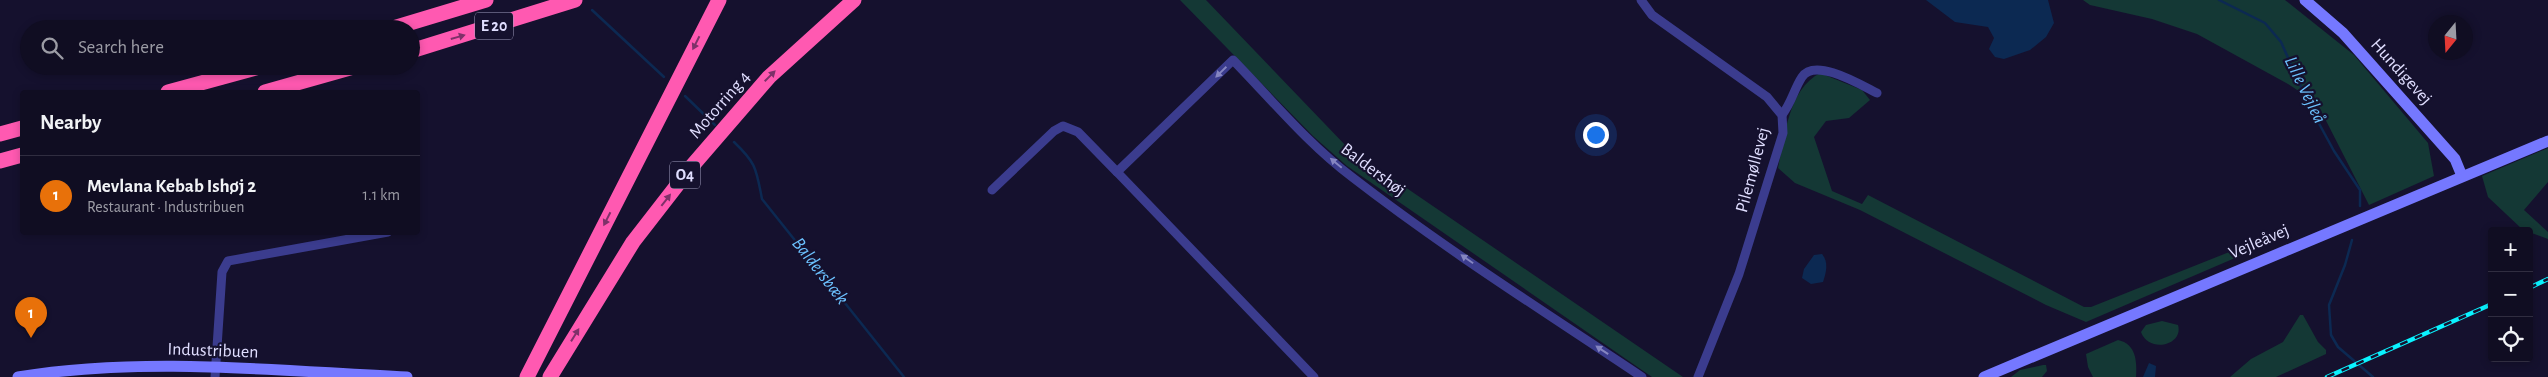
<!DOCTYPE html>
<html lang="en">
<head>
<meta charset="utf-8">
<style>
  :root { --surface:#100d22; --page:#1e1b2f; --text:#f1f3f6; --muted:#9c9ca5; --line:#302d40; --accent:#db2777 }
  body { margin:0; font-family:"Alegreya Sans",sans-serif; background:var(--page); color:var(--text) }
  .controls { position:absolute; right:15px; bottom:15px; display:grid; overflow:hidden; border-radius:5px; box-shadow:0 2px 8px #0003 }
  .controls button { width:45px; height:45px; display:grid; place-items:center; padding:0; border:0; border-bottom:1px solid var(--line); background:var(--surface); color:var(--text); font:25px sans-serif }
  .compass { position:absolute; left:2428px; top:15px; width:45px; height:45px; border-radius:50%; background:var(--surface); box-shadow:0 2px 8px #0003; rotate:198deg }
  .you { position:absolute; left:1595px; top:134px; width:18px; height:18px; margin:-12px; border:4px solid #fff; border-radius:50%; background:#1a73e8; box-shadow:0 0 0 8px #1a73e833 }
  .badge { display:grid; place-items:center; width:32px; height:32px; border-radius:50%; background:var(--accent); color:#fff; font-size:16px; font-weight:700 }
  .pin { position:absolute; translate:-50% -41px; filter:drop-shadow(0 1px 2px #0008) }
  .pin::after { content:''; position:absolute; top:26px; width:18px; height:15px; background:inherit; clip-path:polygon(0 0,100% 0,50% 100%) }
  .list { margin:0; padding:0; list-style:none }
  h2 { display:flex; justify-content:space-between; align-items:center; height:65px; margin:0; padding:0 20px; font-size:21px }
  h2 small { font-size:16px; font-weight:400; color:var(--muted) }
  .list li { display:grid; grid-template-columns:32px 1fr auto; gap:15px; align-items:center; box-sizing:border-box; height:80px; padding:0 20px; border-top:1px solid var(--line) }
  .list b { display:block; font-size:19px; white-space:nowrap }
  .list p { margin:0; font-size:16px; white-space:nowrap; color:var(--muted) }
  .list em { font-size:16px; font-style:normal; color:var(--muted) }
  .icon { flex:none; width:28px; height:28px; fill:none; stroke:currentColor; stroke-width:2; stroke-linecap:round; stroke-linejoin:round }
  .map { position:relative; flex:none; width:2548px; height:377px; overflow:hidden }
  .search { position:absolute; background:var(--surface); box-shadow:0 2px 8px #0003; left:20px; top:20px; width:400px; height:55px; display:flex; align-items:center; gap:12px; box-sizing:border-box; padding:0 18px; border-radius:28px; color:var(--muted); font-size:19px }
  .panel { position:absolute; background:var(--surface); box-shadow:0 2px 8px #0003; left:20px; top:90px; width:400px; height:145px; border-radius:5px }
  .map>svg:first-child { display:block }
</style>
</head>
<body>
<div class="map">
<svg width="2548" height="377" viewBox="0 0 2548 377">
  <rect width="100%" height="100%" fill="#15112e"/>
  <!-- green -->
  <g fill="#143835">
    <path d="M1180,0H1206L1348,148L1683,377H1652L1347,166L1313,136Z"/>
    <path d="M2083,0H2285L2354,55L2428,143L2434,176L2369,205L2317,103L2288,84L2197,34L2152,19L2090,5Z"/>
    <path d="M1820,73L1862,90L1870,100L1849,118L1826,121L1814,137L1832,191L1862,204L1868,195L2084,307H2091L2272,235L2270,243L2086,322L2046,305L1860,210L1795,183L1778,168C1785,136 1788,90 1820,73Z"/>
    <path d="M2548,148V182L2524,210L2548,232V239L2523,230L2488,197L2482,176Z"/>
    <path d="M2300,315H2303L2318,342L2326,350V354L2276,377H2230L2251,359L2283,342Z"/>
    <path d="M2162,321L2178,325C2184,345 2149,354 2141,332L2146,325Z"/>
    <path d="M2118,340C2136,344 2137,361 2136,377H2093L2088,367L2086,354Z"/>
    <path d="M2043,365H2046L2047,371L2042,377H2011L2020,370Z"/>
  </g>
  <!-- water -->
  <g fill="#0c2952">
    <path d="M1926,0H2048L2054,23L2046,37L2030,50L2004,59L1995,57L1989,49L1994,38L1988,27L1955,22Z"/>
    <path d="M1822,254C1829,262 1826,273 1823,282L1811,284L1802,278L1804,269L1814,255Z"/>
    <path d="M2149,363L2156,366L2155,377H2143Z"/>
  </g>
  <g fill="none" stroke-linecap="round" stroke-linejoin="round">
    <!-- stream -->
    <g stroke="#0c2952" stroke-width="2.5">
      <path d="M2219,0L2265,23L2281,42L2310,107L2334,151L2360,190V206"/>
      <path d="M592,10L664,77"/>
      <path d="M685,96L715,125"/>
      <path d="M734,142C757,164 756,169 762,199L904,377"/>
      <path d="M2352,240L2345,265L2329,305L2331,335L2338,347L2373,377"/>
    </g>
    <!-- street -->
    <g stroke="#3b3c8e" stroke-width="9">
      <path d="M1641,0L1652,15L1767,97L1782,115L1783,133L1739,274L1698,377"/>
      <path d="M1782,115C1792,102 1794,89 1802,77C1815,57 1861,85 1877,93"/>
      <path d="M992,190L1054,131L1063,126L1078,132L1117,172"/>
      <path d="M215,377L222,272L228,261L388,232"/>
      <path d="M1314,377L1117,172L1233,60C1272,100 1308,144 1352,177C1445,249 1545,312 1642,377"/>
    </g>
    <!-- secondary -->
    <g stroke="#7578ff" stroke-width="11">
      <path d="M2305,0L2343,33L2455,159L2462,176"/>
      <path d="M18,377C145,356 278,371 407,377"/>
      <path d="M1984,377L2548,141"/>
    </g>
    <!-- highway -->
    <g stroke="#ff59b1" stroke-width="15">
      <path d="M390,29L486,0"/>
      <path d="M411,51L575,0"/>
      <path d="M168,92L263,66"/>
      <path d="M265,92L357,66"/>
      <path d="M0,134L22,128"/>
      <path d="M0,161L22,155"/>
      <path d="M527,377L719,0"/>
      <path d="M550,377L633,242L692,166L769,77L854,0"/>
    </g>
    <!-- rail casing -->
    <g stroke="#0af3ff" stroke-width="4.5">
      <g id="rail">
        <path d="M2529,288L2548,279"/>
        <path d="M2327,377L2492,304"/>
      </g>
    </g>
    <!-- rail -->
    <use href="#rail" stroke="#15112e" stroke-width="2.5" stroke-dasharray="8" stroke-linecap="butt"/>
  </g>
  <!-- one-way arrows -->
  <defs><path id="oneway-solid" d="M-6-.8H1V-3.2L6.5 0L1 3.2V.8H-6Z" transform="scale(1.25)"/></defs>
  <g fill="#7e3169">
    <use href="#oneway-solid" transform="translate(458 37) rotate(-16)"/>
    <use href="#oneway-solid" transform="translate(696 43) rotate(117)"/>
    <use href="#oneway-solid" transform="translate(770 76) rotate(-45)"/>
    <use href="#oneway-solid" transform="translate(666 200) rotate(-52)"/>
    <use href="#oneway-solid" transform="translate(607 219) rotate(117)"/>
    <use href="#oneway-solid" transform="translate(575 335) rotate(-58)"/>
  </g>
  <g fill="#8585c1">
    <use href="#oneway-solid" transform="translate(1221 72) rotate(136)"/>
    <use href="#oneway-solid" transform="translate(1336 163) rotate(-140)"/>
    <use href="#oneway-solid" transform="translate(1467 259) rotate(-145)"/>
    <use href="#oneway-solid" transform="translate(1602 350) rotate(-146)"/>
  </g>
  <g text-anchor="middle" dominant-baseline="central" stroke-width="4.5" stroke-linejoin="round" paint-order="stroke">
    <!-- shield labels -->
    <g fill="#15112e" stroke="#a3a0c0" stroke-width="1">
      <rect x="475" y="12.5" width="38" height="27" rx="4"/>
      <rect x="670" y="161.5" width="30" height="27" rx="4"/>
    </g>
    <g font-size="16" font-weight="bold" fill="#e0deff">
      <text x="494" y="26">E 20</text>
      <text x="685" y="175">O4</text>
    </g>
    <!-- street labels -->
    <g font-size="18" fill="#e0deff" stroke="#15112e">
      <text transform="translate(2401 72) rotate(48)">Hundigevej</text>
      <text transform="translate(720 105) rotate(-49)">Motorring 4</text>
      <text transform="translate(1373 170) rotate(37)">Baldershøj</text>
      <text transform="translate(1753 170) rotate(-75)">Pilemøllevej</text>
      <text transform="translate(2259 242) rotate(-23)">Vejleåvej</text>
      <text transform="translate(213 351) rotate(2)">Industribuen</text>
    </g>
    <!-- water labels -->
    <g font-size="19" font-style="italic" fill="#6cc2ff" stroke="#15112e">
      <text transform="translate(2305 90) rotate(64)">Lille Vejleå</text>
      <text transform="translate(820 271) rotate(52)">Baldersbæk</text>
    </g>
  </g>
</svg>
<div class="controls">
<button>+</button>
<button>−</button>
<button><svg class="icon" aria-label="locate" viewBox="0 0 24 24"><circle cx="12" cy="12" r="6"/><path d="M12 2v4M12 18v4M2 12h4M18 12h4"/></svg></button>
</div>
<svg class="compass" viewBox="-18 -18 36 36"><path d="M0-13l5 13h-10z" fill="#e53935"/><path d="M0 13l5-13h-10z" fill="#9c9ca5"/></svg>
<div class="you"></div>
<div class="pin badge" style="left:31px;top:338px;background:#e8710a">1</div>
<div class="search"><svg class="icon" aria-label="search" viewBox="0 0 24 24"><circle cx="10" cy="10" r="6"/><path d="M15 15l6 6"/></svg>Search here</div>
<section class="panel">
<h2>Nearby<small></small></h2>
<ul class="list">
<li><span class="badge" style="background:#e8710a">1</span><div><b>Mevlana Kebab Ishøj 2</b><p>Restaurant · Industribuen</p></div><em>1.1 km</em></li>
</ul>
</section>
</div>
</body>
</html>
